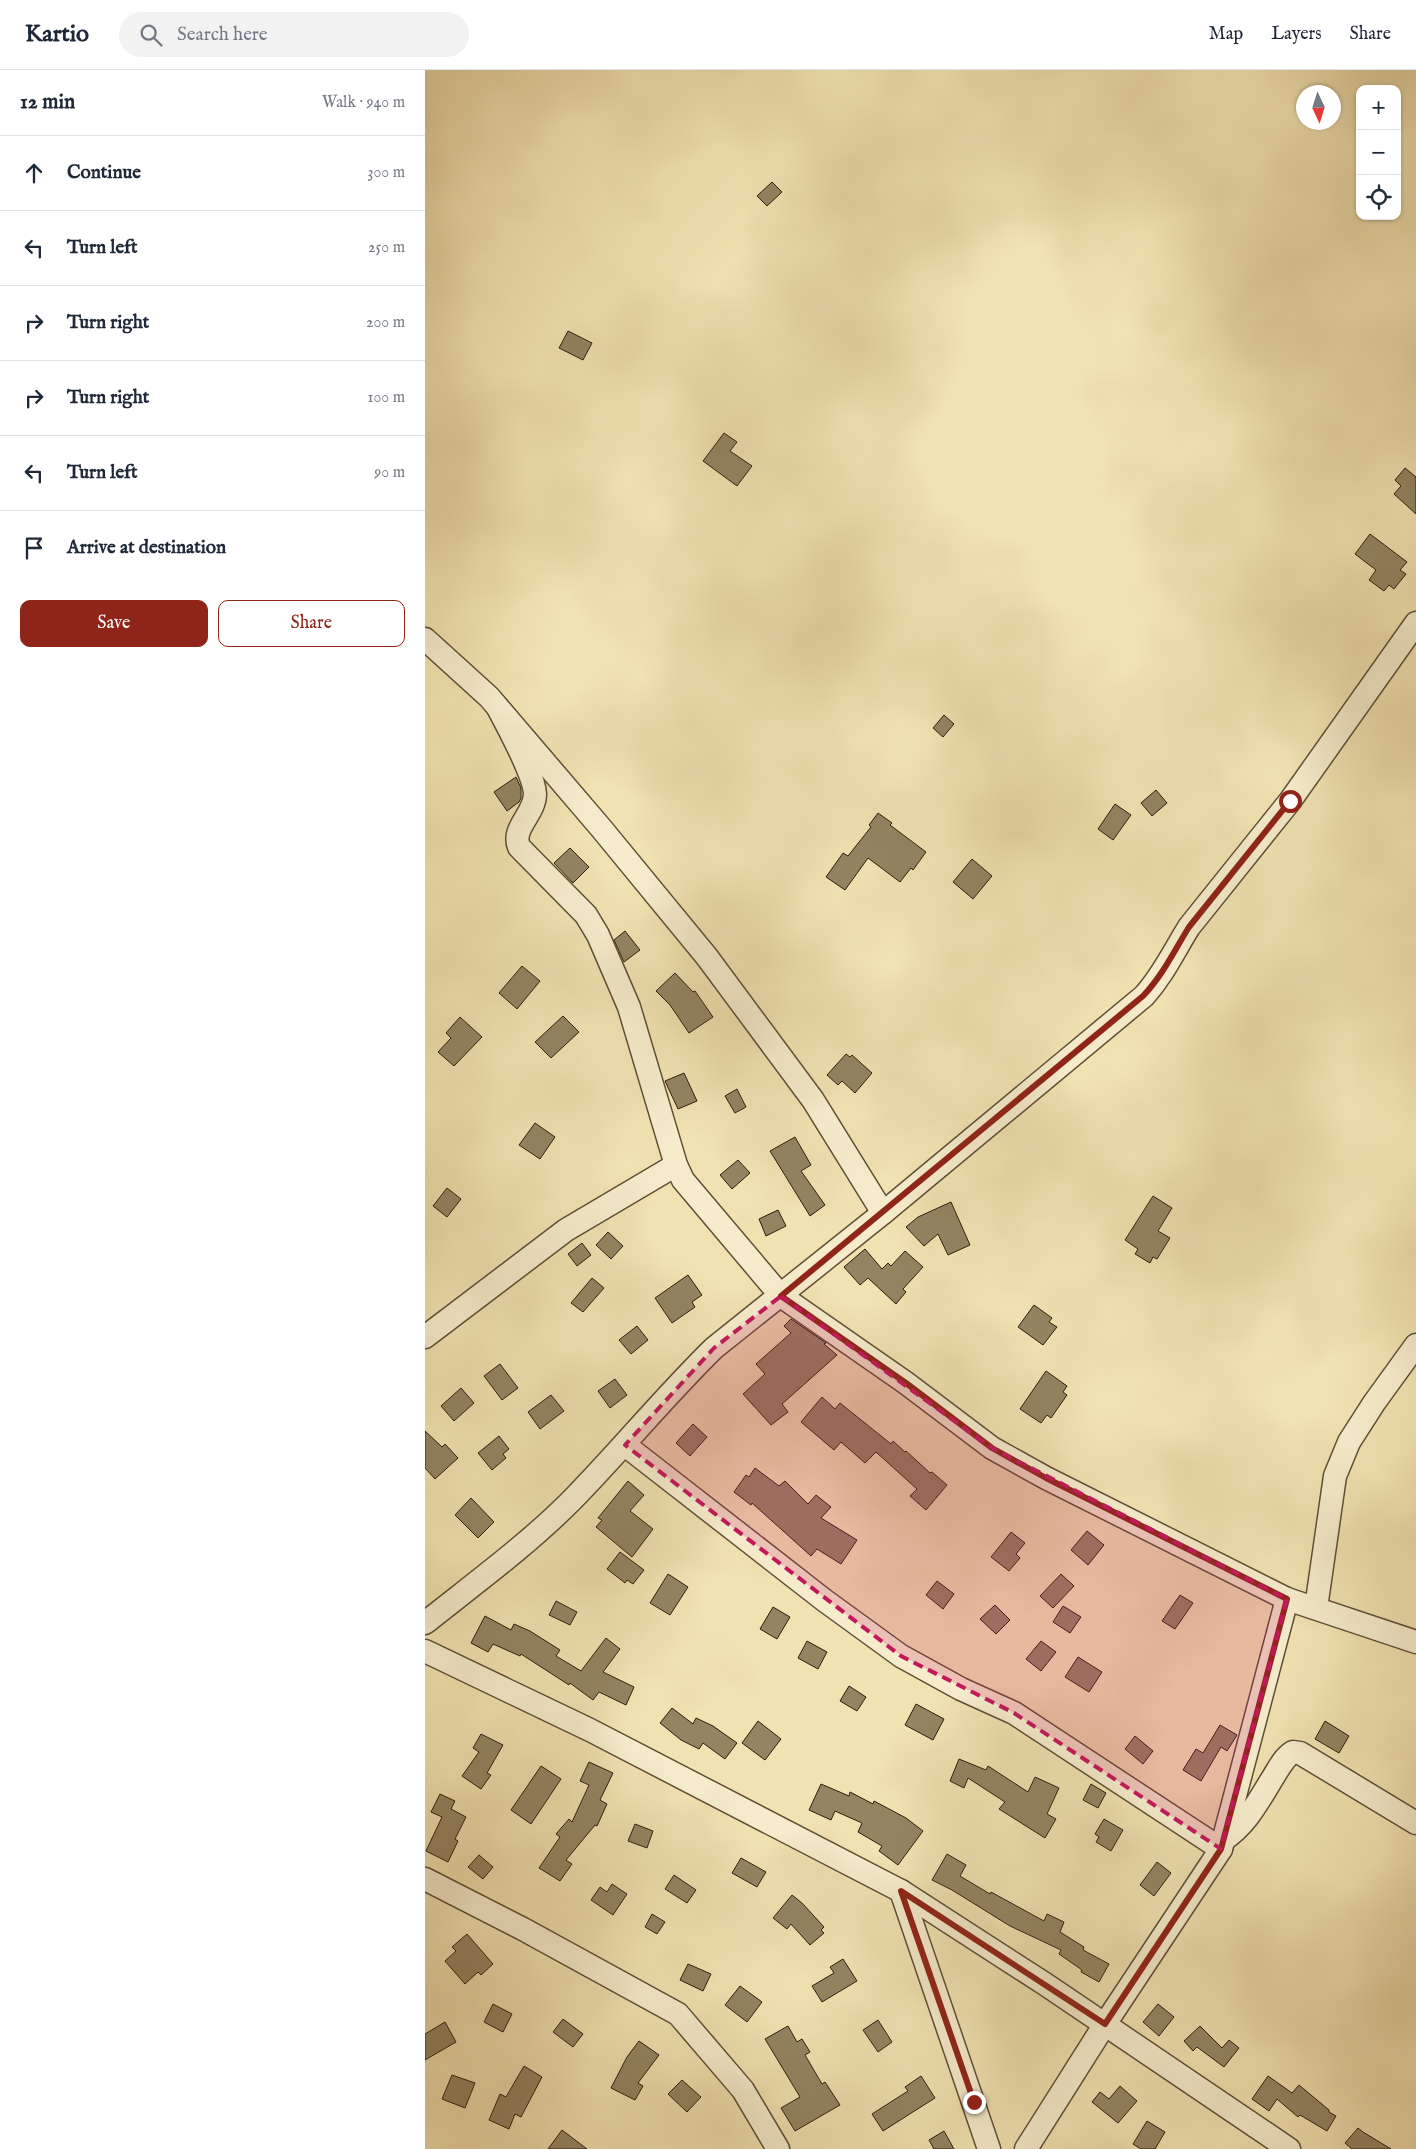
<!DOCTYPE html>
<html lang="en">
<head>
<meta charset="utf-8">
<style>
  :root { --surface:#fff; --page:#f2f2f3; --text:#1f2937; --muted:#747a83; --line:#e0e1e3; --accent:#8f2418 }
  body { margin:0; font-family:"IM FELL English",serif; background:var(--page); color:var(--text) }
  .controls { position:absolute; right:15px; top:15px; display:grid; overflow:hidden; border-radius:10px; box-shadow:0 1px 4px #0004 }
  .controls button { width:45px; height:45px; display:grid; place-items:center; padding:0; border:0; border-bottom:1px solid var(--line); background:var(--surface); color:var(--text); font:25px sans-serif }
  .compass { position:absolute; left:871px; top:15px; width:45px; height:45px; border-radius:50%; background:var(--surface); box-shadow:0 1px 4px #0004; rotate:176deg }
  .stop { position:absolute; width:15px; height:15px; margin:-11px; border:4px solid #8f2418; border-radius:50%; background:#fff }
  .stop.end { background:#8f2418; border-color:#fff; box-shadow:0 1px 5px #0008 }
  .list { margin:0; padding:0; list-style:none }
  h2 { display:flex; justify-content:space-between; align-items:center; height:65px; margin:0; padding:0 20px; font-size:21px }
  h2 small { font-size:16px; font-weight:400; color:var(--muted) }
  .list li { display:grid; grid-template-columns:32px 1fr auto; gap:15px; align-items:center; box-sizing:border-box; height:75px; padding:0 20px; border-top:1px solid var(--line) }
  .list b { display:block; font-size:19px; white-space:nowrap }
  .list em { font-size:16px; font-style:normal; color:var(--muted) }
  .actions { display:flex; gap:10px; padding:15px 20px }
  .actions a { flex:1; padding:11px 0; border:1px solid var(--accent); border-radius:10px; text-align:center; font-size:18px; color:var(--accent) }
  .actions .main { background:var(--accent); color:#fff }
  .icon { flex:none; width:28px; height:28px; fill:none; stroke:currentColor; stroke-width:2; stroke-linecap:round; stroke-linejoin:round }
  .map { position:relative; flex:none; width:991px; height:2079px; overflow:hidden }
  header { display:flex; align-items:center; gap:30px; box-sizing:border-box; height:70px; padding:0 25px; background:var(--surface); border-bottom:1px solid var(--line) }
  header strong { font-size:24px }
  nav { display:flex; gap:28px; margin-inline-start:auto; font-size:18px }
  .search { width:350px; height:45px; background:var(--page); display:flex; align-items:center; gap:12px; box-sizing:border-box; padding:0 18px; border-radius:28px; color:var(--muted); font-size:19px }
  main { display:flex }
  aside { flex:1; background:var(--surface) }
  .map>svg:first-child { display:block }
</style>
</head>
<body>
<header>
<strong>Kartio</strong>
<div class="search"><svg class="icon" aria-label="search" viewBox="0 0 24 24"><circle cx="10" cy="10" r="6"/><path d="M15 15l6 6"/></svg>Search here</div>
<nav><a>Map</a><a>Layers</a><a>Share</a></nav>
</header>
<main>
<aside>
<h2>12 min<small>Walk · 940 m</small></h2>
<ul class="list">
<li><svg class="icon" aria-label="ahead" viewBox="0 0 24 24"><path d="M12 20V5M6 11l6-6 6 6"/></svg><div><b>Continue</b></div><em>300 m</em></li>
<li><svg class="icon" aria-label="left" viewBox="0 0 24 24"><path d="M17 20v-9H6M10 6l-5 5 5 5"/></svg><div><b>Turn left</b></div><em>250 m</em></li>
<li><svg class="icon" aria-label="right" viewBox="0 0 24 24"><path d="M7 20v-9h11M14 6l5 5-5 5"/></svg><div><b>Turn right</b></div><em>200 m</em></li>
<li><svg class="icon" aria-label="right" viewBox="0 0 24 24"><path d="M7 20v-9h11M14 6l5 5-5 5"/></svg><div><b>Turn right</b></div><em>100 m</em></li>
<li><svg class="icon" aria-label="left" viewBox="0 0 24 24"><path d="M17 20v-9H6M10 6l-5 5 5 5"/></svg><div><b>Turn left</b></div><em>90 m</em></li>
<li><svg class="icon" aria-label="arrive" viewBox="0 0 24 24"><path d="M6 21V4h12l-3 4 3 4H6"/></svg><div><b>Arrive at destination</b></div></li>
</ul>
<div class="actions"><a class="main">Save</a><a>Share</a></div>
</aside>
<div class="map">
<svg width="991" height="2079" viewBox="0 0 991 2079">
  <rect width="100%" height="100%" fill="#f1e2b1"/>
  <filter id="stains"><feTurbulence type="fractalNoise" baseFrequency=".004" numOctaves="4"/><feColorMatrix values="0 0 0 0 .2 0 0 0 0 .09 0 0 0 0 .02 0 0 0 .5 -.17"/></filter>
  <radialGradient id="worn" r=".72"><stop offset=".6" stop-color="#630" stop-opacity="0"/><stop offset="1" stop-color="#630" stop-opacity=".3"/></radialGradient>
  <!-- building -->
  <g fill="#938462" stroke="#2d1e0c">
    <path d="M347,112L357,122L342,136L332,126Z"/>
    <path d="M143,261L167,273L158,290L134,278Z"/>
    <path d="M299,363L312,372L305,381L327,396L312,416L278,391Z"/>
    <path d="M980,398L991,407V444L969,424L976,416L970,410Z"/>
    <path d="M945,464L982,492L975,500L981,504L969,519L964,515L959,521L944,510L951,500L930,484Z"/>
    <path d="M519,645L529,654L518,667L508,658Z"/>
    <path d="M91,707L96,718V728L94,732L82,741L69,722Z"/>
    <path d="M731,720L742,733L727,746L716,733Z"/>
    <path d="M690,734L706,745L688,770L673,759Z"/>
    <path d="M453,743L467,753L465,755L501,782L488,800L486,798L475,812L443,788L420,820L401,807L418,783L423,786L446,757L444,755Z"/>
    <path d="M145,778L164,797L148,813L129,793Z"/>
    <path d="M547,789L567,806L548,829L528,812Z"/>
    <path d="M200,861L215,880L199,892L189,870Z"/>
    <path d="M97,896L115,911L92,939L74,923Z"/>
    <path d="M250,903L268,922L270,921L288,947L264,963L245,935L231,921Z"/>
    <path d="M138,946L154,962L126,988L110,972Z"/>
    <path d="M35,947L57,967L29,996L13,982L26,968L21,963Z"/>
    <path d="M421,984L425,987L427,985L447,1003L430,1023L417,1011L413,1015L402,1005Z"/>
    <path d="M259,1003L272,1031L253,1039L240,1011Z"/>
    <path d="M312,1019L321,1037L310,1043L300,1026Z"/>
    <path d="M110,1053L130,1067L115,1089L94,1075Z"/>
    <path d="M370,1067L386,1095L376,1101L400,1135L385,1146L345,1081Z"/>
    <path d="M313,1090L325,1103L307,1119L295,1105Z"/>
    <path d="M22,1118L36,1129L22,1147L8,1136Z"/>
    <path d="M728,1126L747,1138L733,1161L745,1168L732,1189L728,1187L725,1193L710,1184L713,1179L700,1170Z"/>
    <path d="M526,1132L545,1175L523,1185L513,1164L499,1176L481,1157L493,1147Z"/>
    <path d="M353,1140L361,1156L341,1166L334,1149Z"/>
    <path d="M183,1162L198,1176L186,1189L171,1175Z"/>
    <path d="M157,1173L166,1185L152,1196L143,1184Z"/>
    <path d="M440,1179L457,1199L463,1193L466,1196L480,1181L498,1197L478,1219L481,1222L471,1234L443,1208L435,1215L419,1197Z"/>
    <path d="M263,1205L277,1225L267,1232L270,1237L247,1253L230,1228Z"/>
    <path d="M167,1208L179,1218L158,1242L146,1233Z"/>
    <path d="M609,1235L627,1248L624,1252L632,1257L618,1275L593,1257Z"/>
    <path d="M366,1249L401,1273L399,1274L412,1285L357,1334L363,1342L346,1355L318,1324L340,1304L331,1294L366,1263L359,1256Z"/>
    <path d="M212,1256L223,1270L206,1284L194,1270Z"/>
    <path d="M75,1294L93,1318L77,1330L59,1306Z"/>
    <path d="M621,1301L642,1316L638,1322L642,1325L626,1348L622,1345L616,1353L595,1339Z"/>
    <path d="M190,1309L202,1325L185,1338L173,1321Z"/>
    <path d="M36,1318L49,1333L29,1351L16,1336Z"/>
    <path d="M126,1325L139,1341L115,1359L103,1342Z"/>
    <path d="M397,1327L410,1339L415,1333L466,1374L468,1371L480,1382L481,1381L505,1403L507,1402L522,1415L501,1440L485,1426L492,1419L451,1382L440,1393L416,1372L409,1380L376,1352Z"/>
    <path d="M268,1354L282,1367L265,1386L251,1373Z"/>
    <path d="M0,1361L17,1377L20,1374L33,1388L10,1409L0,1398Z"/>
    <path d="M74,1366L84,1379L78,1384L81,1388L67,1400L53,1383Z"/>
    <path d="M330,1398L354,1416L360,1411L383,1434L391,1425L406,1437L396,1448L432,1470L416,1494L392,1479L386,1486L327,1433L326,1435L309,1422L321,1405L324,1407Z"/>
    <path d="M203,1411L219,1425L205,1441L228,1459L207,1487L171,1457L177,1450L173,1448Z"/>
    <path d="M46,1428L69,1452L53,1468L30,1445Z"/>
    <path d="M662,1461L679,1475L663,1495L646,1480Z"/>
    <path d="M586,1462L600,1473L591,1484L595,1488L584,1501L566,1487Z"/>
    <path d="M195,1482L219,1500L208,1514L202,1510L200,1513L182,1499Z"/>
    <path d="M243,1504L263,1517L245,1545L225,1533Z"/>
    <path d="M636,1504L649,1516L628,1538L615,1526Z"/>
    <path d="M512,1511L529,1524L518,1539L501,1525Z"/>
    <path d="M755,1525L768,1533L750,1559L737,1551Z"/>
    <path d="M131,1531L152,1542L145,1555L124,1545Z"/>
    <path d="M570,1535L585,1550L571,1564L555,1549Z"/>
    <path d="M638,1536L656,1547L645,1563L628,1552Z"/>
    <path d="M348,1537L365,1547L352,1569L335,1559Z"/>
    <path d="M60,1546L86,1560L89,1554L105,1561L135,1580L131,1586L156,1601L181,1568L195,1579L178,1602L209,1617L201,1635L174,1622L168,1630L145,1613L144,1615L96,1584L95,1586L68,1574L63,1582L46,1573Z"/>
    <path d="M382,1571L402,1582L393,1599L373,1588Z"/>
    <path d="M616,1571L631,1582L616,1601L601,1589Z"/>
    <path d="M653,1587L677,1602L664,1622L640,1607Z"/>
    <path d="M424,1616L441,1627L432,1641L415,1631Z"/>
    <path d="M491,1634L519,1649L508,1670L480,1655Z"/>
    <path d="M247,1638L268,1654L271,1648L288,1656L312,1673L300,1689L278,1673L274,1679L256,1670L235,1653Z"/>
    <path d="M333,1651L356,1669L340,1690L317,1673Z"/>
    <path d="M900,1651L924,1666L914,1683L890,1669Z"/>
    <path d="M795,1655L812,1665L802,1681L796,1677L776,1711L758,1700L771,1679L778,1683Z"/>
    <path d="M56,1664L78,1675L62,1703L66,1705L56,1719L37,1706L54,1682L48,1678Z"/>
    <path d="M710,1666L728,1681L718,1694L700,1679Z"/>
    <path d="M534,1689L561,1700L563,1696L603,1722L610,1707L634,1718L622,1744L631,1749L620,1768L574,1739L580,1732L543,1708L539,1718L525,1711Z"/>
    <path d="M164,1692L188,1703L175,1730L182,1734L172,1756L170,1755L141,1790L147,1794L135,1811L114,1798L135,1767L131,1764L144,1749L147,1752L164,1715L155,1711Z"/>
    <path d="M116,1696L136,1709L106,1754L86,1740Z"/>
    <path d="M396,1714L424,1726L425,1722L448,1734L449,1731L481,1748L498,1761L473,1795L454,1781L457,1776L433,1762L437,1753L410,1741L406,1750L384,1740Z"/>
    <path d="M666,1714L681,1723L673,1738L658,1730Z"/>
    <path d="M15,1724L30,1731L26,1739L41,1747L30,1769L33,1771L23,1792L1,1781L17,1747L6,1742Z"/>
    <path d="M679,1749L698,1760L686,1781L671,1772L674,1767L670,1764Z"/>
    <path d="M210,1754L228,1761L222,1778L203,1771Z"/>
    <path d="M522,1784L541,1795L535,1806L565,1824L566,1822L619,1851L622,1844L639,1852L635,1862L659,1877L658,1880L684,1894L674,1912L656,1902L657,1900L634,1884L636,1880L585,1856L527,1820L507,1810Z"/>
    <path d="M54,1785L68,1797L58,1809L43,1797Z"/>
    <path d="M316,1788L341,1802L332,1817L307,1803Z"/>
    <path d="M732,1792L746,1803L729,1826L715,1815Z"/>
    <path d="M249,1805L271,1820L262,1833L240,1819Z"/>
    <path d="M187,1814L202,1824L188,1845L166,1830L175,1817L182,1822Z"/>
    <path d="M367,1825L377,1833L399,1857L396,1860L399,1863L385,1875L366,1854L362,1859L348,1848Z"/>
    <path d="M227,1844L240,1852L232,1864L220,1857Z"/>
    <path d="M42,1864L68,1894L56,1905L53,1902L40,1914L20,1891L31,1881L27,1877Z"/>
    <path d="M418,1889L432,1911L397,1932L387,1916L409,1903L405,1897Z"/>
    <path d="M263,1894L286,1904L278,1921L255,1910Z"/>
    <path d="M315,1916L337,1932L322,1952L300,1935Z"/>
    <path d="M68,1934L87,1944L78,1962L59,1952Z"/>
    <path d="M733,1934L749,1947L734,1966L718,1952Z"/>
    <path d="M138,1949L158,1964L148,1977L128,1962Z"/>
    <path d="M453,1950L467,1972L453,1982L438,1960Z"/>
    <path d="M20,1952L31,1972L0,1990V1964Z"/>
    <path d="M363,1956L372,1972L377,1969L385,1982L380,1985L397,2014L400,2012L415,2035L370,2061L356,2038L375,2027L340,1969Z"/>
    <path d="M775,1956L797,1978L804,1970L814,1978L799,1997L772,1977L768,1981L759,1971Z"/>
    <path d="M214,1971L234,1985L213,2013L218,2016L210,2030L186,2018L202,1987Z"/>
    <path d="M99,1996L117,2007L96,2047L90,2044L84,2059L64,2050L75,2024L81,2027Z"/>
    <path d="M27,2005L50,2013L40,2038L17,2029Z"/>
    <path d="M496,2006L510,2028L458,2061L447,2044L483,2021L480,2017Z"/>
    <path d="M843,2006L867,2023L874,2015L904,2040V2042L911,2046L902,2061L875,2045L873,2047L852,2029L844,2041L827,2029Z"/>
    <path d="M257,2010L276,2027L262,2042L243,2024Z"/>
    <path d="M695,2016L712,2031L693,2053L667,2032L675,2022L684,2029Z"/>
    <path d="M722,2051L740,2062L730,2079H716L708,2074Z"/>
    <path d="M933,2058L938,2062L966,2079H927L920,2073Z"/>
    <path d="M137,2060L162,2079H123Z"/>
    <path d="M519,2061L529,2079H509L504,2070Z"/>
  </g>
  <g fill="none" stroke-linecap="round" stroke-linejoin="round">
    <!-- minor casing -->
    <g stroke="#5e4f35" stroke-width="25">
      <g id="minor">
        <path d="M0,569L64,627L176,758L282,887L388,1030L458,1143"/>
        <path d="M73,638C83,657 109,704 110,724C110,744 86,758 94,777L161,845L173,865L204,937L251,1095L258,1110L356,1226L481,1313L567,1378L621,1408L862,1529L991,1572"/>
        <path d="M0,1267L141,1160L251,1095"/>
        <path d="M200,1375L399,1530L476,1586L536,1619L589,1643L796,1779L680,1954L601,2079"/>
        <path d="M891,1538L910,1406L924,1372L949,1333L991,1275"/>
        <path d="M0,1553C50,1513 101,1476 146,1431C195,1381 239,1327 289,1278L458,1143L719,926C738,905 749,881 764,857L865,731L991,553"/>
        <path d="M0,1581L165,1660L476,1821L620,1914L864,2079"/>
        <path d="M798,1770C821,1755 833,1732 847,1709C853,1700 858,1688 868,1682L875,1683L991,1753"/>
        <path d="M796,1779L862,1529"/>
        <path d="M0,1809L98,1859L253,1944L318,2020L353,2079"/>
        <path d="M476,1821L564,2079"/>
      </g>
    </g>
    <!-- minor -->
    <use href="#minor" stroke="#f6eccc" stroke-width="22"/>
  </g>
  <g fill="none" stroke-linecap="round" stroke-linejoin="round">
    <!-- route -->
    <path stroke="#8f2418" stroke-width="6" d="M549,2032L476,1821L680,1954L796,1779L862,1529L621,1408L567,1378L481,1313L356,1226L718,926C738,905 749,881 764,857L865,731"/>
  </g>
  <!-- marked area -->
  <path fill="#c2185b" fill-opacity="0.2" stroke="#c2185b" stroke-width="4" stroke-dasharray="10 6" stroke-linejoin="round" d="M356,1226L567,1378L862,1529L796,1779L589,1643L476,1586L200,1375L289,1278Z"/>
  <rect width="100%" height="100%" filter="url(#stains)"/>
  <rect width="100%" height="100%" fill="url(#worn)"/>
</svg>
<div class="controls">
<button>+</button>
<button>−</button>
<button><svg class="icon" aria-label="locate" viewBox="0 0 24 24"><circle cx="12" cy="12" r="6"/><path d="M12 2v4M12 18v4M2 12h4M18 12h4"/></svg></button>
</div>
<svg class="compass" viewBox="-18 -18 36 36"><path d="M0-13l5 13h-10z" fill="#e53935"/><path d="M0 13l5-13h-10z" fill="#747a83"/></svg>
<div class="stop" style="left:865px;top:731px"></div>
<div class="stop end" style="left:549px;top:2032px"></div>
</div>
</main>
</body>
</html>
